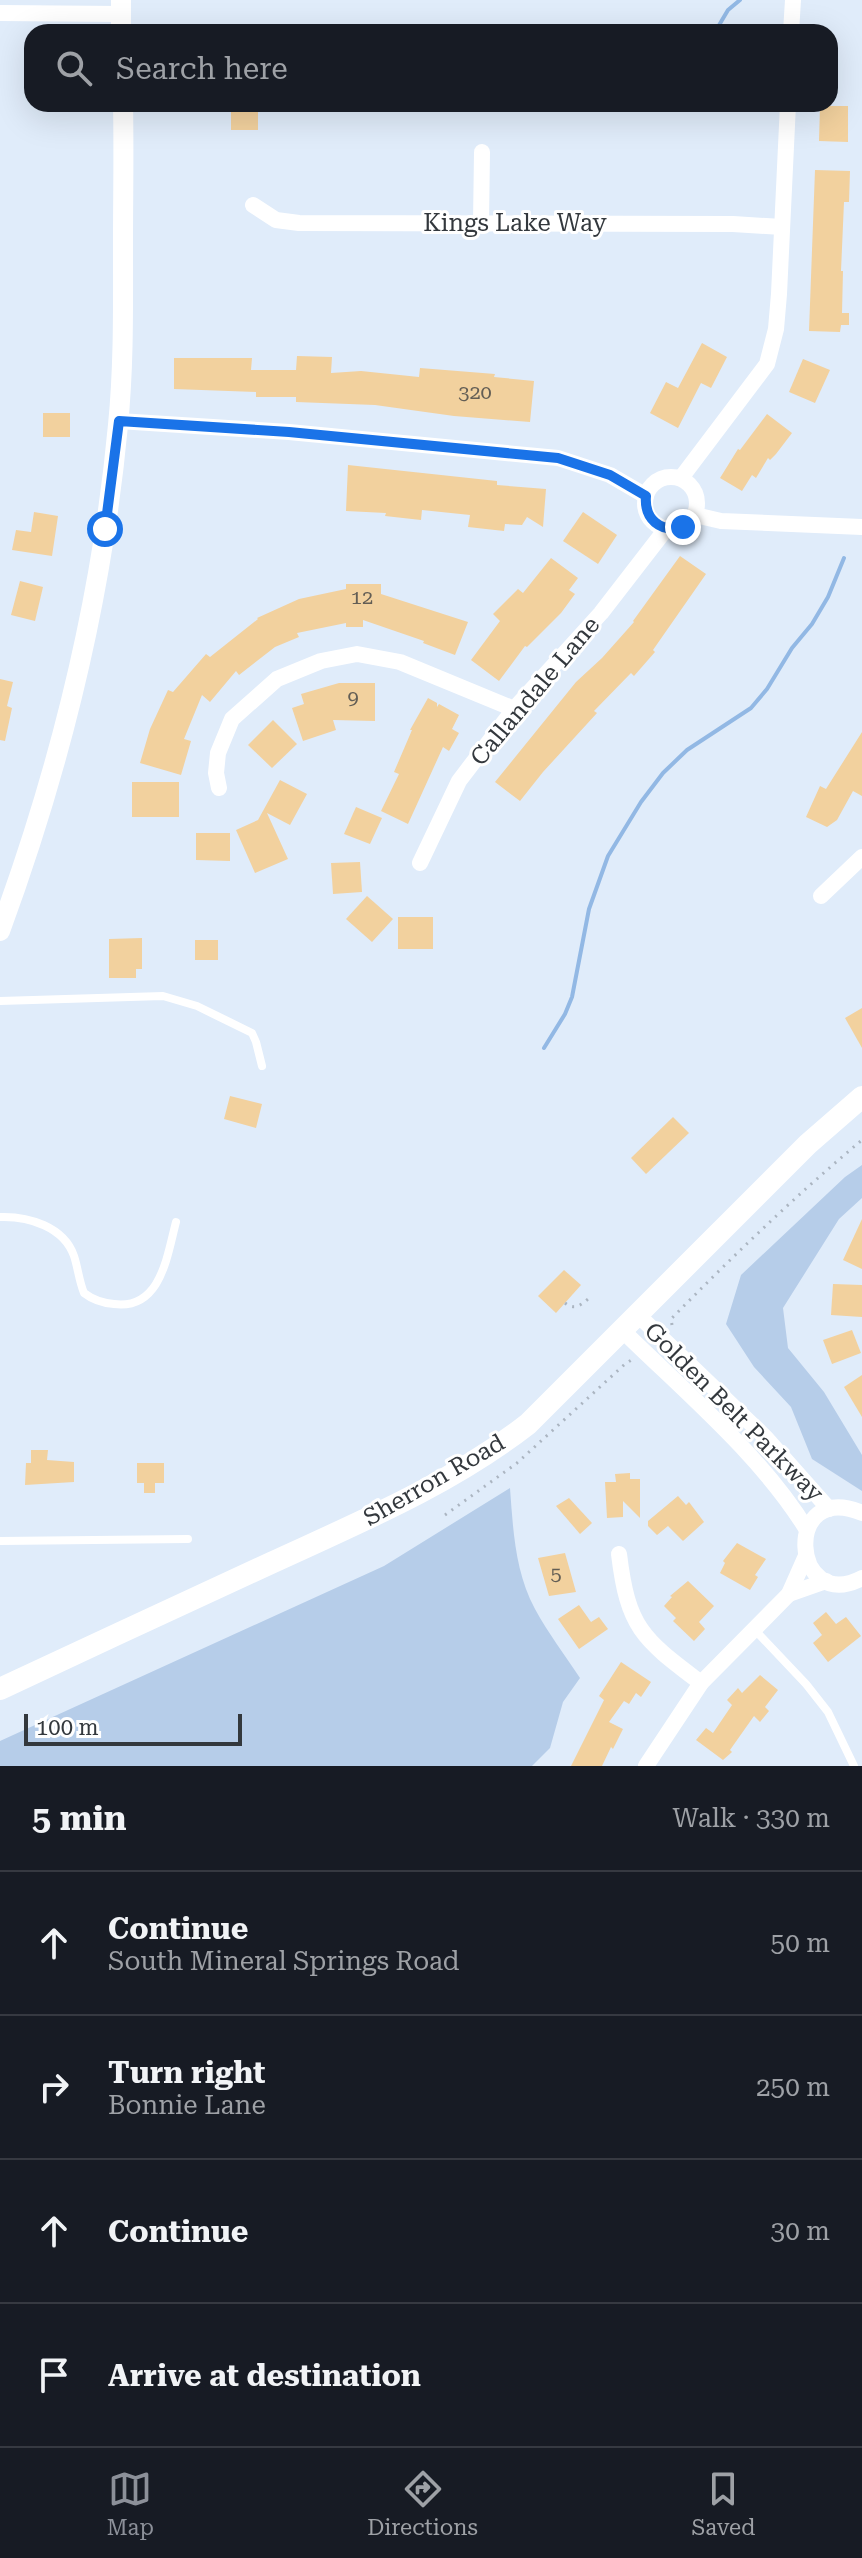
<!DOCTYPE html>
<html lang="en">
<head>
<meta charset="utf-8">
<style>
  :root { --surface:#171b24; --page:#20242c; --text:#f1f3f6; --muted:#9ea1a6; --line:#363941; --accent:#8c9099 }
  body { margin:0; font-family:"Roboto Serif",serif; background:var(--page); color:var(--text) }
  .scale { position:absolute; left:24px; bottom:20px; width:218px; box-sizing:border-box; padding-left:8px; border:4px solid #33383d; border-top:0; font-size:22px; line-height:28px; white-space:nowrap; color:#33383d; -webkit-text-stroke:6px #fff; paint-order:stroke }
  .stop { position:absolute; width:24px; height:24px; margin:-18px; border:6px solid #1a73e8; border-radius:50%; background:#fff }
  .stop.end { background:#1a73e8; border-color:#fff; box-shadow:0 2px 8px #0008 }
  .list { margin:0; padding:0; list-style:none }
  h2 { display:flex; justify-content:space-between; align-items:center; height:104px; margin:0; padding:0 32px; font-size:34px }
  h2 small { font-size:26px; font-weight:400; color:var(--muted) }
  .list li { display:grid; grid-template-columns:52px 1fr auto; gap:24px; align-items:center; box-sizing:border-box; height:144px; padding:0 32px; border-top:2px solid var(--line) }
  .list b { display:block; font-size:30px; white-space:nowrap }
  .list p { margin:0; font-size:26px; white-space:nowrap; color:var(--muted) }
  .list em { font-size:26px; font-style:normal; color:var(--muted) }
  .icon { flex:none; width:44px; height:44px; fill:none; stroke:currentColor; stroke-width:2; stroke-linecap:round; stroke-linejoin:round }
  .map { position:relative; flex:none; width:862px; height:1766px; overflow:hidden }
  .search { position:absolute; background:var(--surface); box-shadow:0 8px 32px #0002; left:24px; right:24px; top:24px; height:88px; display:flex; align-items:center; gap:20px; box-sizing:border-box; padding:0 28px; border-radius:24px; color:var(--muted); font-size:30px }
  .sheet { height:680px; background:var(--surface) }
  nav { display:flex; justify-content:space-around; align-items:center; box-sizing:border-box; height:112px; border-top:2px solid var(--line); background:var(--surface); font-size:22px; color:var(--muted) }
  nav a { display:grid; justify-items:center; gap:4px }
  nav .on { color:var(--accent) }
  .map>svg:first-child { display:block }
</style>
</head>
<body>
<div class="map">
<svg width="862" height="1766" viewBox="0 0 862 1766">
  <rect width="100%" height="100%" fill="#e0ecfa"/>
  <!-- green -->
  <g fill="#b6cde9">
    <path d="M862,1165V1198L839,1219L783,1308L788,1348L824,1392L862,1455V1491L812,1459L791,1407L754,1367L726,1324L741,1275L845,1177Z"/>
    <path d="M510,1488C513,1529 515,1572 535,1609C548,1633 565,1655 580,1678L563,1702L550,1748L532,1766H0V1741L384,1566Z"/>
  </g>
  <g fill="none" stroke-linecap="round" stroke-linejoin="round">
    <!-- stream -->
    <g stroke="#92b8e4" stroke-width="4">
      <path d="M715,32L728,10L740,0"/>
      <path d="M544,1048L565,1014L572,997L589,909L608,856L641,802L663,773L687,750L751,708L767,689L792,648L812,624L828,597L844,558"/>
    </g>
  </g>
  <!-- building -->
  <g fill="#f2d19e">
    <rect x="231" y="104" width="27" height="26"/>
    <path d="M820,106H848V142L819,141Z"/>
    <path d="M815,170L850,171L849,202H844L841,271H843L842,313H849V325H841L840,332L809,331Z"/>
    <path d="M702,343L727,357L711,388L701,383L678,428L650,413L666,382L678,388Z"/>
    <path d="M297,356L332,357L331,373L361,371L419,377L420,368L495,374L494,377L534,381L530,422L454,416L375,405L296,402V397H256V392L174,389V358H252L251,370H296Z"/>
    <path d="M803,359L830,370L815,403L789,392Z"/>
    <rect x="43" y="413" width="27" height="24"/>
    <path d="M767,414L792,433L776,454L770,460L768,458L756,478L752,475L742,491L720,478L738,449L740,450Z"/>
    <path d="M348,465L497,481V485L546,489L543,527L527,517L522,525L505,524L504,531L468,527L470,515L422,510L421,520L385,516L386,513L346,511Z"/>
    <path d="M34,512L58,516L52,556L12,550L16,530L31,532Z"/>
    <path d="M583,512L617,535L598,564L563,541Z"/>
    <path d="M680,556L706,574L653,650L655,652L634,676L631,673L594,711L597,713L543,772L520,801L495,782L576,682L602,658L634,622L633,621Z"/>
    <path d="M551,558L578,578L569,590L575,594L561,613L527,647L525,646L499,681L471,660L500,621L493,614L518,589L523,593Z"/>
    <path d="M20,581L43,587L35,621L11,615Z"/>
    <path d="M346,584H381V594L468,622L455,655L423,643L424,641L363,620V627H346V623L297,633L299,637L275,647L239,675L236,671L210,702L202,695L184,739L191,741L181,775L140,763L150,729L168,690L173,692L206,654L210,657L258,619L257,618L299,599L346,589Z"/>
    <path d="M0,679L13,682L7,706L12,708L5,741L0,740Z"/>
    <path d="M339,683H375V721L333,720L336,730L303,741L292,708L304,704L301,694Z"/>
    <path d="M428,698L437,703V707L439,704L459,715L452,729L459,733L449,751L443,747L408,824L381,811L399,774L394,772L412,730H410Z"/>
    <path d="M273,720L297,744L272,768L248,745Z"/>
    <path d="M862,732V796L853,791L837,820L827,827L806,817L820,786L826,789Z"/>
    <path d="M280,780L307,794L290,825L267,813L288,859L255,873L236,830L258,820Z"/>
    <rect x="132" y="782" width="47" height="35"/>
    <path d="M356,807L382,818L370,844L344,834Z"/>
    <path d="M196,833H230V861L196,860Z"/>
    <path d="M360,862L362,892L333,894L331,863Z"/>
    <path d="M367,896L393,919L372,942L346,919Z"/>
    <rect x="398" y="917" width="35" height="32"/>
    <path d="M142,938V969H136V978H109V939Z"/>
    <rect x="195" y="940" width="23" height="20"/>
    <path d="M862,1008V1048L845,1018Z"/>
    <path d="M230,1096L262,1104L256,1128L224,1119Z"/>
    <path d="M673,1117L689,1133L646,1174L631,1158Z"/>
    <path d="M862,1219V1269L843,1260Z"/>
    <path d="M564,1270L581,1285L556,1313L538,1296Z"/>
    <path d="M833,1284L862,1285V1317L831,1315Z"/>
    <path d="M852,1330L861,1353L832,1364L823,1340Z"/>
    <path d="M862,1375V1417L844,1387Z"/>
    <path d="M31,1450H48L47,1460L74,1462V1482L25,1485L26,1463H31Z"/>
    <path d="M137,1463H164V1483H155V1493H144V1483H137Z"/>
    <path d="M630,1473V1479H640V1518L623,1501V1517L607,1518L605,1482H616L615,1474Z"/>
    <path d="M678,1496L686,1505L689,1502L704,1522L683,1541L668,1526L657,1535L648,1526V1521Z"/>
    <path d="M569,1498L592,1523L580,1534L556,1506Z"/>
    <path d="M737,1543L766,1559L755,1575L758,1577L750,1590L720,1573L725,1563L723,1561Z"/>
    <path d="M565,1553L576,1592L549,1596L538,1558Z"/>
    <path d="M688,1581L714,1606L699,1622L705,1629L694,1641L673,1621L676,1618L664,1606L672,1597L670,1596Z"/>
    <path d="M579,1605L591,1622L599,1617L608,1629L579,1649L558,1619Z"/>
    <path d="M826,1612L836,1624L846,1617L861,1636L828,1662L813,1643L822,1635L813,1623Z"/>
    <path d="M621,1662L651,1682L641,1697L636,1693L629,1704L624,1701L609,1722L623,1729L613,1749L611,1747L602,1766H571L604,1700L599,1696Z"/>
    <path d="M760,1675L778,1690L765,1707L769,1711L760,1722L754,1716L730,1750L732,1752L723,1760L696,1740L706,1728L713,1733L732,1705L727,1700L738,1688L742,1693Z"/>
  </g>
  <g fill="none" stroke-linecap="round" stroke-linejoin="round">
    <!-- path -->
    <g stroke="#abb5c1" stroke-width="3" stroke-dasharray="2 6" stroke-linecap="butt">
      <path d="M565,1303C574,1310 580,1306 588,1299"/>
      <path d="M672,1325L671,1319C732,1257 795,1196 862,1140"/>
      <path d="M445,1515L517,1463L625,1364L633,1359"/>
    </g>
    <!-- service -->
    <g stroke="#fff" stroke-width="8">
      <path d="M0,1001L163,996L197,1006L252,1033L256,1042L262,1066"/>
      <path d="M0,1217C29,1216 64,1227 74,1256C78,1268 79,1281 84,1293C93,1300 102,1303 114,1304C161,1310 167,1256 176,1222"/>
      <path d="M0,1541L188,1539"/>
      <path d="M754,1629L806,1684L828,1712L854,1766"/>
    </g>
    <!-- minor -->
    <g stroke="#fff" stroke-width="16">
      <path d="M0,13L121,14"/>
      <path d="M791,32L793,0"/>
      <path d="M253,205L276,220L299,223L733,224L782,227"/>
      <path d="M481,223L482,152"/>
      <path d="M119,421L289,432L558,458L610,475L646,496"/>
      <circle cx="671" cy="503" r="26"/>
      <path d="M681,478L767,364L776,329L779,294L788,104"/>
      <path d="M695,515L721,521L862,527"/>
      <path d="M219,788L216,773L218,753L232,719L277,679L321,661L357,654L400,662L514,709"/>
      <path d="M420,863L459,781L514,709L601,613L666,529"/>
      <path d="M821,896L862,857"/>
      <path d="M638,1315L766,1438L829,1509"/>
      <path d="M622,1330C684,1391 762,1456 807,1530"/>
      <path d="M862,1513C782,1479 791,1615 862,1578"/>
      <path d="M619,1554C628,1629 643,1639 701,1683"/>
      <path d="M789,1594L826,1581"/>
      <path d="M646,1766L701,1683L789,1594L805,1558"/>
    </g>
    <!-- tertiary -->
    <g stroke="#fff" stroke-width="20">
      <path d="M121,0V32"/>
      <path d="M0,931C60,768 102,598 118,425C124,365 123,304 123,243C123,197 124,150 123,104"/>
    </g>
    <!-- secondary -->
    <path stroke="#fff" stroke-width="22" d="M0,1689C90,1647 181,1604 271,1563C360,1522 451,1484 528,1424L808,1144L862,1097"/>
  </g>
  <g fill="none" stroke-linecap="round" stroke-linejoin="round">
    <!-- route -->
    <path stroke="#1a73e8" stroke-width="10" d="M105,529L119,421L289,432L558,458L610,475L646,496C644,519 660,533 683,527"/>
  </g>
  <g text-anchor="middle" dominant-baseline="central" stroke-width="6" stroke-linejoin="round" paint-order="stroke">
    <!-- number labels -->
    <g font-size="20" fill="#635e55">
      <text x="475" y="392">320</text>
      <text x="362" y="597">12</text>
      <text x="353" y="697">9</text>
      <text x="556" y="1573">5</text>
    </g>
    <!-- street labels -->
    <g font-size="24" fill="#33383d" stroke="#fff">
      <text x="515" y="223">Kings Lake Way</text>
      <text transform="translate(535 691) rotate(-50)">Callandale Lane</text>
      <text transform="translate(734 1412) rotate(45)">Golden Belt Parkway</text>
      <text transform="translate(434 1480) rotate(-30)">Sherron Road</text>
    </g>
  </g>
</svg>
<div class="scale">100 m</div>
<div class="stop" style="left:105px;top:529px"></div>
<div class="stop end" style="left:683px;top:527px"></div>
<div class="search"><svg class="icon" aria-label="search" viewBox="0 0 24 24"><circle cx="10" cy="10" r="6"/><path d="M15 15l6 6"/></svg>Search here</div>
</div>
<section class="sheet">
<h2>5 min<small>Walk · 330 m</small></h2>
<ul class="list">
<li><svg class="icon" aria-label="ahead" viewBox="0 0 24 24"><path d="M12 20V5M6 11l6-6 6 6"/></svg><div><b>Continue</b><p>South Mineral Springs Road</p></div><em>50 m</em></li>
<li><svg class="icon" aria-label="right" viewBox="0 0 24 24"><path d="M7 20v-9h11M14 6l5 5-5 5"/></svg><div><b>Turn right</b><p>Bonnie Lane</p></div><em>250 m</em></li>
<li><svg class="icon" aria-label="ahead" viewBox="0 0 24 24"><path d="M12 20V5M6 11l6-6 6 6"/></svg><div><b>Continue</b></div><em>30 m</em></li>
<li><svg class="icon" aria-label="arrive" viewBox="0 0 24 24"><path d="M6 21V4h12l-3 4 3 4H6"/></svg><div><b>Arrive at destination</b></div></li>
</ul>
</section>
<nav>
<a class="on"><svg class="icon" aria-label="map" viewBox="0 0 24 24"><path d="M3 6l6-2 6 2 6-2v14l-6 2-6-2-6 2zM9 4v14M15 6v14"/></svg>Map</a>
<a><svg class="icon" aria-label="directions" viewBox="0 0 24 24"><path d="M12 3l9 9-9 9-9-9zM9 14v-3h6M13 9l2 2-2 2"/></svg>Directions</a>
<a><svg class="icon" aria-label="saved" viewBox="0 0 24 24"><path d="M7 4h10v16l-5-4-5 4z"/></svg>Saved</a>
</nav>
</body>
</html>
